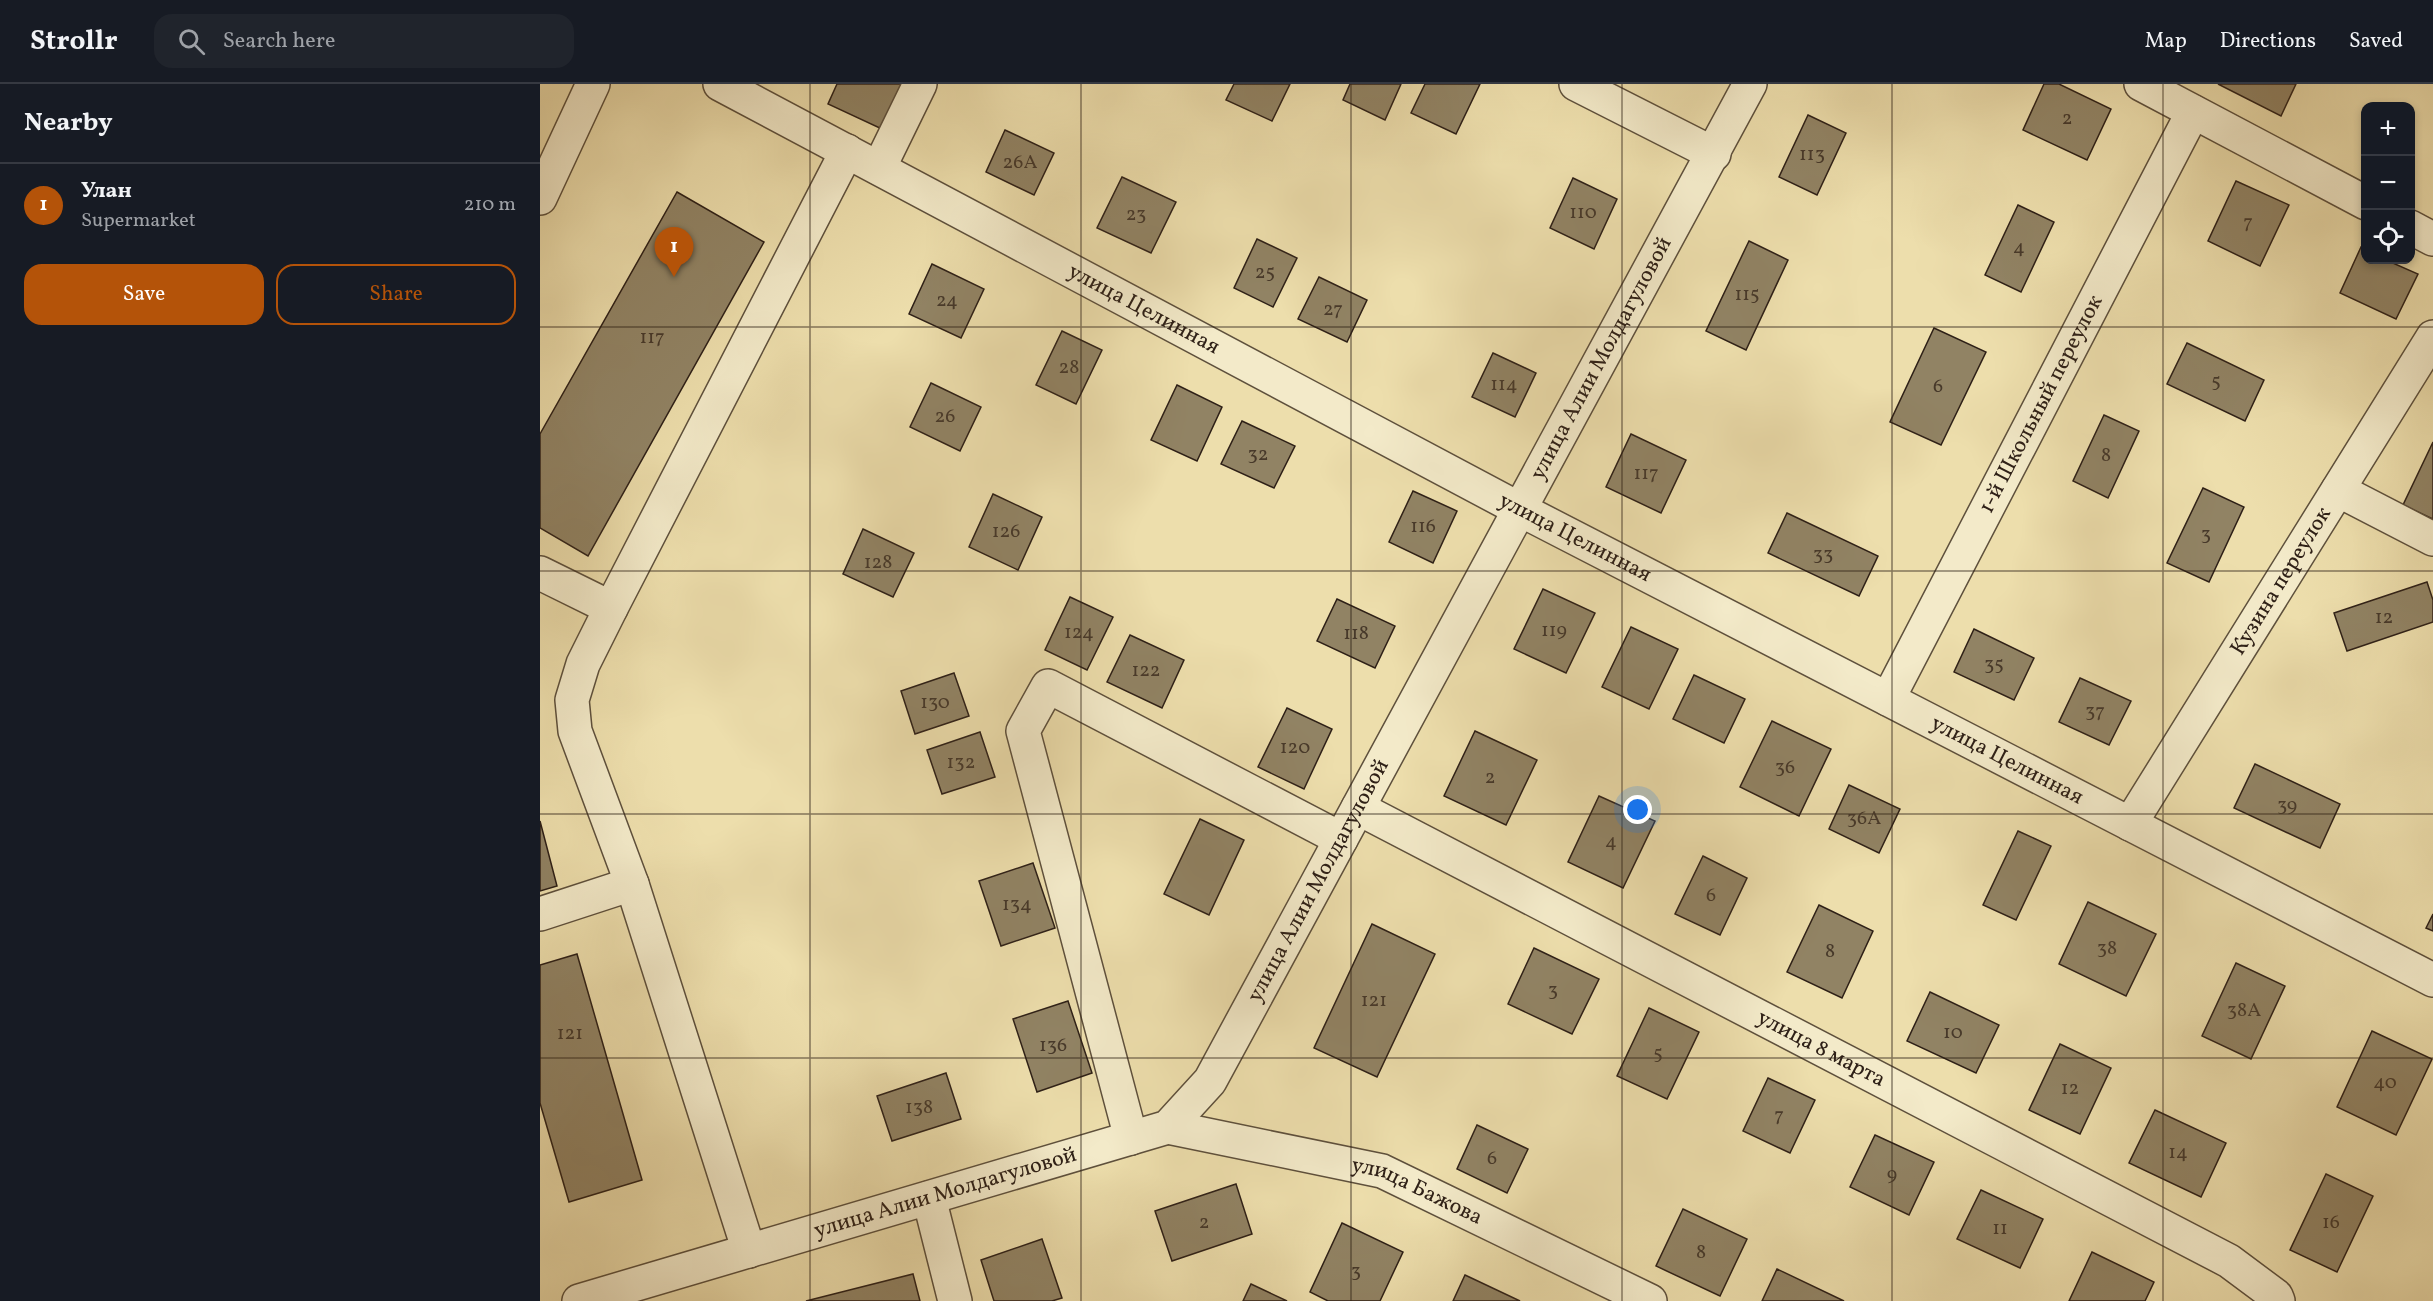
<!DOCTYPE html>
<html lang="en">
<head>
<meta charset="utf-8">
<style>
  :root { --surface:#171b24; --page:#20242c; --text:#f1f3f6; --muted:#9ea1a6; --line:#363941; --accent:#b45309 }
  body { margin:0; font-family:Vollkorn,serif; background:var(--page); color:var(--text) }
  .controls { position:absolute; right:18px; top:18px; display:grid; overflow:hidden; border-radius:12px; box-shadow:0 3px 9px #0003 }
  .controls button { width:54px; height:54px; display:grid; place-items:center; padding:0; border:0; border-bottom:2px solid var(--line); background:var(--surface); color:var(--text); font:30px sans-serif }
  .you { position:absolute; left:1098px; top:726px; width:21px; height:21px; margin:-15px; border:4px solid #fff; border-radius:50%; background:#1a73e8; box-shadow:0 0 0 9px #1a73e833 }
  .badge { display:grid; place-items:center; width:39px; height:39px; border-radius:50%; background:var(--accent); color:#fff; font-size:20px; font-weight:700 }
  .pin { position:absolute; translate:-50% -50px; filter:drop-shadow(0 2px 3px #0008) }
  .pin::after { content:''; position:absolute; top:32px; width:21px; height:18px; background:inherit; clip-path:polygon(0 0,100% 0,50% 100%) }
  .list { margin:0; padding:0; list-style:none }
  h2 { display:flex; justify-content:space-between; align-items:center; height:78px; margin:0; padding:0 24px; font-size:26px }
  h2 small { font-size:20px; font-weight:400; color:var(--muted) }
  .list li { display:grid; grid-template-columns:39px 1fr auto; gap:18px; align-items:center; box-sizing:border-box; height:84px; padding:0 24px; border-top:2px solid var(--line) }
  .list b { display:block; font-size:22px; white-space:nowrap }
  .list p { margin:0; font-size:20px; white-space:nowrap; color:var(--muted) }
  .list em { font-size:20px; font-style:normal; color:var(--muted) }
  .actions { display:flex; gap:12px; padding:18px 24px }
  .actions a { flex:1; padding:14px 0; border:2px solid var(--accent); border-radius:18px; text-align:center; font-size:21px; color:var(--accent) }
  .actions .main { background:var(--accent); color:#fff }
  .icon { flex:none; width:33px; height:33px; fill:none; stroke:currentColor; stroke-width:2; stroke-linecap:round; stroke-linejoin:round }
  .map { position:relative; flex:none; width:1893px; height:1217px; overflow:hidden }
  header { display:flex; align-items:center; gap:36px; box-sizing:border-box; height:84px; padding:0 30px; background:var(--surface); border-bottom:2px solid var(--line) }
  header strong { font-size:28px }
  nav { display:flex; gap:33px; margin-inline-start:auto; font-size:21px }
  .search { width:420px; height:54px; background:var(--page); display:flex; align-items:center; gap:15px; box-sizing:border-box; padding:0 21px; border-radius:18px; color:var(--muted); font-size:22px }
  main { display:flex }
  aside { flex:1; background:var(--surface) }
  .map>svg:first-child { display:block }
</style>
</head>
<body>
<header>
<strong>Strollr</strong>
<div class="search"><svg class="icon" aria-label="search" viewBox="0 0 24 24"><circle cx="10" cy="10" r="6"/><path d="M15 15l6 6"/></svg>Search here</div>
<nav><a>Map</a><a>Directions</a><a>Saved</a></nav>
</header>
<main>
<aside>
<h2>Nearby<small></small></h2>
<ul class="list">
<li><span class="badge">1</span><div><b>Улан</b><p>Supermarket</p></div><em>210 m</em></li>
</ul>
<div class="actions"><a class="main">Save</a><a>Share</a></div>
</aside>
<div class="map">
<svg width="1893" height="1217" viewBox="0 0 1893 1217">
  <rect width="100%" height="100%" fill="#eddeac"/>
  <filter id="stains"><feTurbulence type="fractalNoise" baseFrequency=".00333" numOctaves="4"/><feColorMatrix values="0 0 0 0 .2 0 0 0 0 .09 0 0 0 0 .02 0 0 0 .5 -.17"/></filter>
  <radialGradient id="worn" r=".72"><stop offset=".6" stop-color="#630" stop-opacity="0"/><stop offset="1" stop-color="#630" stop-opacity=".3"/></radialGradient>
  <!-- building -->
  <g fill="#918364" stroke="#2e2017" stroke-width="1.5">
    <path d="M297,0H366L344,46L288,20Z"/>
    <path d="M694,0H750L732,37L686,16Z"/>
    <path d="M810,0H861L845,36L803,16Z"/>
    <path d="M885,0H940L916,50L871,29Z"/>
    <path d="M1504,0H1519L1571,25L1547,76L1483,46Z"/>
    <path d="M1678,0H1756L1741,32Z"/>
    <path d="M1268,31L1306,49L1277,111L1239,93Z"/>
    <path d="M465,46L514,69L494,111L446,88Z"/>
    <path d="M582,93L636,118L611,169L557,144Z"/>
    <path d="M1033,94L1077,115L1054,165L1010,144Z"/>
    <path d="M1696,97L1749,121L1720,182L1668,157Z"/>
    <path d="M137,108L224,158L48,472L0,444V350Z"/>
    <path d="M1478,121L1514,138L1481,208L1445,191Z"/>
    <path d="M717,155L757,174L733,223L694,204Z"/>
    <path d="M1209,157L1248,176L1206,266L1166,247Z"/>
    <path d="M1821,163L1826,166V176H1846L1878,190L1856,235L1800,209Z"/>
    <path d="M392,180L444,205L421,254L369,230Z"/>
    <path d="M779,193L827,216L807,258L758,235Z"/>
    <path d="M1394,244L1446,268L1401,361L1350,338Z"/>
    <path d="M522,247L562,266L536,320L496,301Z"/>
    <path d="M1647,259L1724,296L1705,337L1627,300Z"/>
    <path d="M953,269L996,289L975,333L932,313Z"/>
    <path d="M391,299L441,323L420,367L370,343Z"/>
    <path d="M637,301L682,323L657,377L611,356Z"/>
    <path d="M1564,331L1599,347L1568,414L1533,397Z"/>
    <path d="M702,337L755,362L734,404L681,380Z"/>
    <path d="M1091,350L1146,376L1121,429L1066,403Z"/>
    <path d="M1893,358V435L1863,421Z"/>
    <path d="M1663,404L1704,423L1669,498L1627,479Z"/>
    <path d="M873,407L917,427L893,479L849,458Z"/>
    <path d="M453,410L502,433L478,486L429,463Z"/>
    <path d="M1247,429L1338,472L1319,512L1228,469Z"/>
    <path d="M323,445L374,469L353,513L303,490Z"/>
    <path d="M1887,498L1893,516V538L1807,567L1794,529Z"/>
    <path d="M1003,505L1055,529L1026,589L974,565Z"/>
    <path d="M530,513L573,533L547,586L505,566Z"/>
    <path d="M797,515L855,542L835,584L777,557Z"/>
    <path d="M1091,543L1138,565L1109,625L1062,603Z"/>
    <path d="M1434,545L1494,574L1474,616L1414,588Z"/>
    <path d="M590,551L644,576L622,624L567,598Z"/>
    <path d="M414,589L429,632L375,650L361,607Z"/>
    <path d="M1154,591L1205,615L1184,659L1133,635Z"/>
    <path d="M1540,594L1591,617L1569,661L1519,638Z"/>
    <path d="M747,624L792,645L764,705L718,683Z"/>
    <path d="M1232,637L1291,665L1259,732L1200,703Z"/>
    <path d="M935,647L997,676L966,741L904,712Z"/>
    <path d="M440,648L455,693L402,710L387,666Z"/>
    <path d="M1715,680L1800,720L1780,764L1694,724Z"/>
    <path d="M1309,701L1360,725L1339,769L1289,745Z"/>
    <path d="M1059,712L1115,737L1083,804L1028,778Z"/>
    <path d="M660,735L704,756L669,831L624,810Z"/>
    <path d="M0,737L17,802L0,807Z"/>
    <path d="M1478,747L1511,762L1476,836L1443,821Z"/>
    <path d="M1163,772L1207,794L1180,851L1135,830Z"/>
    <path d="M493,779L515,844L461,862L439,797Z"/>
    <path d="M1548,818L1616,850L1586,912L1519,880Z"/>
    <path d="M1279,821L1333,847L1302,914L1247,888Z"/>
    <path d="M1893,830V847L1886,844Z"/>
    <path d="M832,840L895,870L837,993L774,964Z"/>
    <path d="M994,864L1059,895L1032,950L968,920Z"/>
    <path d="M37,870L102,1096L29,1118L0,1019V881Z"/>
    <path d="M1696,879L1745,902L1711,975L1662,952Z"/>
    <path d="M1390,908L1459,941L1436,989L1367,957Z"/>
    <path d="M528,917L552,989L497,1008L473,935Z"/>
    <path d="M1109,924L1159,948L1127,1015L1077,992Z"/>
    <path d="M1832,947L1892,975L1856,1051L1797,1023Z"/>
    <path d="M1520,960L1571,984L1540,1050L1489,1026Z"/>
    <path d="M406,989L421,1035L352,1057L337,1012Z"/>
    <path d="M1228,994L1275,1016L1250,1069L1203,1047Z"/>
    <path d="M1615,1026L1686,1059L1661,1113L1589,1079Z"/>
    <path d="M937,1041L988,1065L967,1109L917,1085Z"/>
    <path d="M1335,1051L1394,1078L1369,1131L1310,1103Z"/>
    <path d="M1786,1090L1833,1112L1797,1188L1750,1166Z"/>
    <path d="M696,1100L712,1150L632,1177L615,1127Z"/>
    <path d="M1441,1106L1503,1135L1480,1184L1417,1155Z"/>
    <path d="M1143,1125L1207,1155L1180,1212L1116,1182Z"/>
    <path d="M802,1139L863,1168L840,1217H788L770,1208Z"/>
    <path d="M502,1155L522,1214L512,1217H454L441,1176Z"/>
    <path d="M1552,1168L1614,1198L1605,1217H1529Z"/>
    <path d="M1237,1185L1304,1217H1222Z"/>
    <path d="M373,1190L380,1217H266Z"/>
    <path d="M925,1191L980,1217H913Z"/>
    <path d="M711,1200L747,1217H703Z"/>
  </g>
  <g fill="none" stroke-linecap="round" stroke-linejoin="round">
    <!-- minor casing -->
    <g stroke="#5e503c" stroke-width="36">
      <g id="minor">
        <path id="s1" d="M180,0L979,425L1893,896"/>
        <path d="M1036,0L1174,70"/>
        <path d="M1601,0L1826,119"/>
        <path d="M339,84L380,0"/>
        <path d="M0,114L53,0"/>
        <path d="M1870,143L1893,155"/>
        <path d="M1798,406L1893,455"/>
        <path d="M0,489L71,524"/>
        <path id="s2" d="M1348,615L1653,28"/>
        <path id="s3" d="M818,724L1689,1177L1736,1212L1738,1217"/>
        <path id="s4" d="M1590,740L1893,253"/>
        <path d="M0,830L92,800"/>
        <path id="s5" d="M628,1043L842,1087L1110,1217"/>
        <path d="M591,1054L483,647L508,602L801,755"/>
        <path d="M389,1114L415,1217"/>
        <path d="M209,1167L92,800L35,647L32,616L43,580L71,524L307,67"/>
        <path id="s6" d="M39,1217L628,1043L670,997L1210,0"/>
      </g>
    </g>
    <!-- minor -->
    <use href="#minor" stroke="#f3eac9" stroke-width="33"/>
  </g>
  <!-- grid -->
  <path fill="none" stroke="#2e2017" stroke-width="1.5" stroke-opacity="0.55" d="M270,0V1217M541,0V1217M811,0V1217M1082,0V1217M1352,0V1217M1623,0V1217M0,243H1893M0,487H1893M0,730H1893M0,974H1893"/>
  <g text-anchor="middle" dominant-baseline="central" stroke-width="4.5" stroke-linejoin="round" paint-order="stroke">
    <!-- number labels -->
    <g font-size="20" fill="#47392a">
      <text x="1527" y="35">2</text>
      <text x="1272" y="71">113</text>
      <text x="480" y="79">26А</text>
      <text x="1043" y="129">110</text>
      <text x="596" y="131">23</text>
      <text x="1708" y="139">7</text>
      <text x="1479" y="164">4</text>
      <text x="725" y="189">25</text>
      <text x="1207" y="211">115</text>
      <text x="407" y="217">24</text>
      <text x="793" y="226">27</text>
      <text x="112" y="254">117</text>
      <text x="529" y="284">28</text>
      <text x="1676" y="298">5</text>
      <text x="964" y="301">114</text>
      <text x="1398" y="303">6</text>
      <text x="405" y="333">26</text>
      <text x="718" y="371">32</text>
      <text x="1566" y="372">8</text>
      <text x="1106" y="390">117</text>
      <text x="883" y="443">116</text>
      <text x="466" y="448">126</text>
      <text x="1666" y="451">3</text>
      <text x="1283" y="471">33</text>
      <text x="338" y="479">128</text>
      <text x="1844" y="534">12</text>
      <text x="1014" y="547">119</text>
      <text x="539" y="549">124</text>
      <text x="816" y="550">118</text>
      <text x="1454" y="581">35</text>
      <text x="606" y="587">122</text>
      <text x="395" y="619">130</text>
      <text x="1555" y="628">37</text>
      <text x="755" y="664">120</text>
      <text x="421" y="679">132</text>
      <text x="1245" y="684">36</text>
      <text x="950" y="694">2</text>
      <text x="1747" y="722">39</text>
      <text x="1324" y="735">36А</text>
      <text x="1071" y="758">4</text>
      <text x="1171" y="812">6</text>
      <text x="477" y="821">134</text>
      <text x="1567" y="865">38</text>
      <text x="1290" y="868">8</text>
      <text x="1013" y="907">3</text>
      <text x="834" y="917">121</text>
      <text x="1704" y="927">38А</text>
      <text x="1413" y="949">10</text>
      <text x="30" y="950">121</text>
      <text x="513" y="962">136</text>
      <text x="1118" y="970">5</text>
      <text x="1845" y="999">40</text>
      <text x="1530" y="1005">12</text>
      <text x="379" y="1024">138</text>
      <text x="1239" y="1032">7</text>
      <text x="1638" y="1069">14</text>
      <text x="952" y="1075">6</text>
      <text x="1352" y="1091">9</text>
      <text x="664" y="1139">2</text>
      <text x="1791" y="1139">16</text>
      <text x="1460" y="1145">11</text>
      <text x="1161" y="1169">8</text>
      <text x="816" y="1188">3</text>
    </g>
    <!-- street labels -->
    <g font-size="22" fill="#2e2017" stroke="#f3eac9">
      <text stroke="none"><textPath href="#s1" startOffset="480">улица Целинная</textPath></text>
      <text stroke="none"><textPath href="#s6" startOffset="1498">улица Алии Молдагуловой</textPath></text>
      <text stroke="none"><textPath href="#s2" startOffset="332">1-й Школьный переулок</textPath></text>
      <text stroke="none"><textPath href="#s1" startOffset="968">улица Целинная</textPath></text>
      <text stroke="none"><textPath href="#s4" startOffset="286">Кузина переулок</textPath></text>
      <text stroke="none"><textPath href="#s1" startOffset="1454">улица Целинная</textPath></text>
      <text stroke="none"><textPath href="#s6" startOffset="904">улица Алии Молдагуловой</textPath></text>
      <text stroke="none"><textPath href="#s3" startOffset="522">улица 8 марта</textPath></text>
      <text stroke="none"><textPath href="#s6" startOffset="382">улица Алии Молдагуловой</textPath></text>
      <text stroke="none"><textPath href="#s5" startOffset="258">улица Бажова</textPath></text>
    </g>
  </g>
  <rect width="100%" height="100%" filter="url(#stains)"/>
  <rect width="100%" height="100%" fill="url(#worn)"/>
</svg>
<div class="controls">
<button>+</button>
<button>−</button>
<button><svg class="icon" aria-label="locate" viewBox="0 0 24 24"><circle cx="12" cy="12" r="6"/><path d="M12 2v4M12 18v4M2 12h4M18 12h4"/></svg></button>
</div>
<div class="you"></div>
<div class="pin badge" style="left:134px;top:193px">1</div>
</div>
</main>
</body>
</html>
